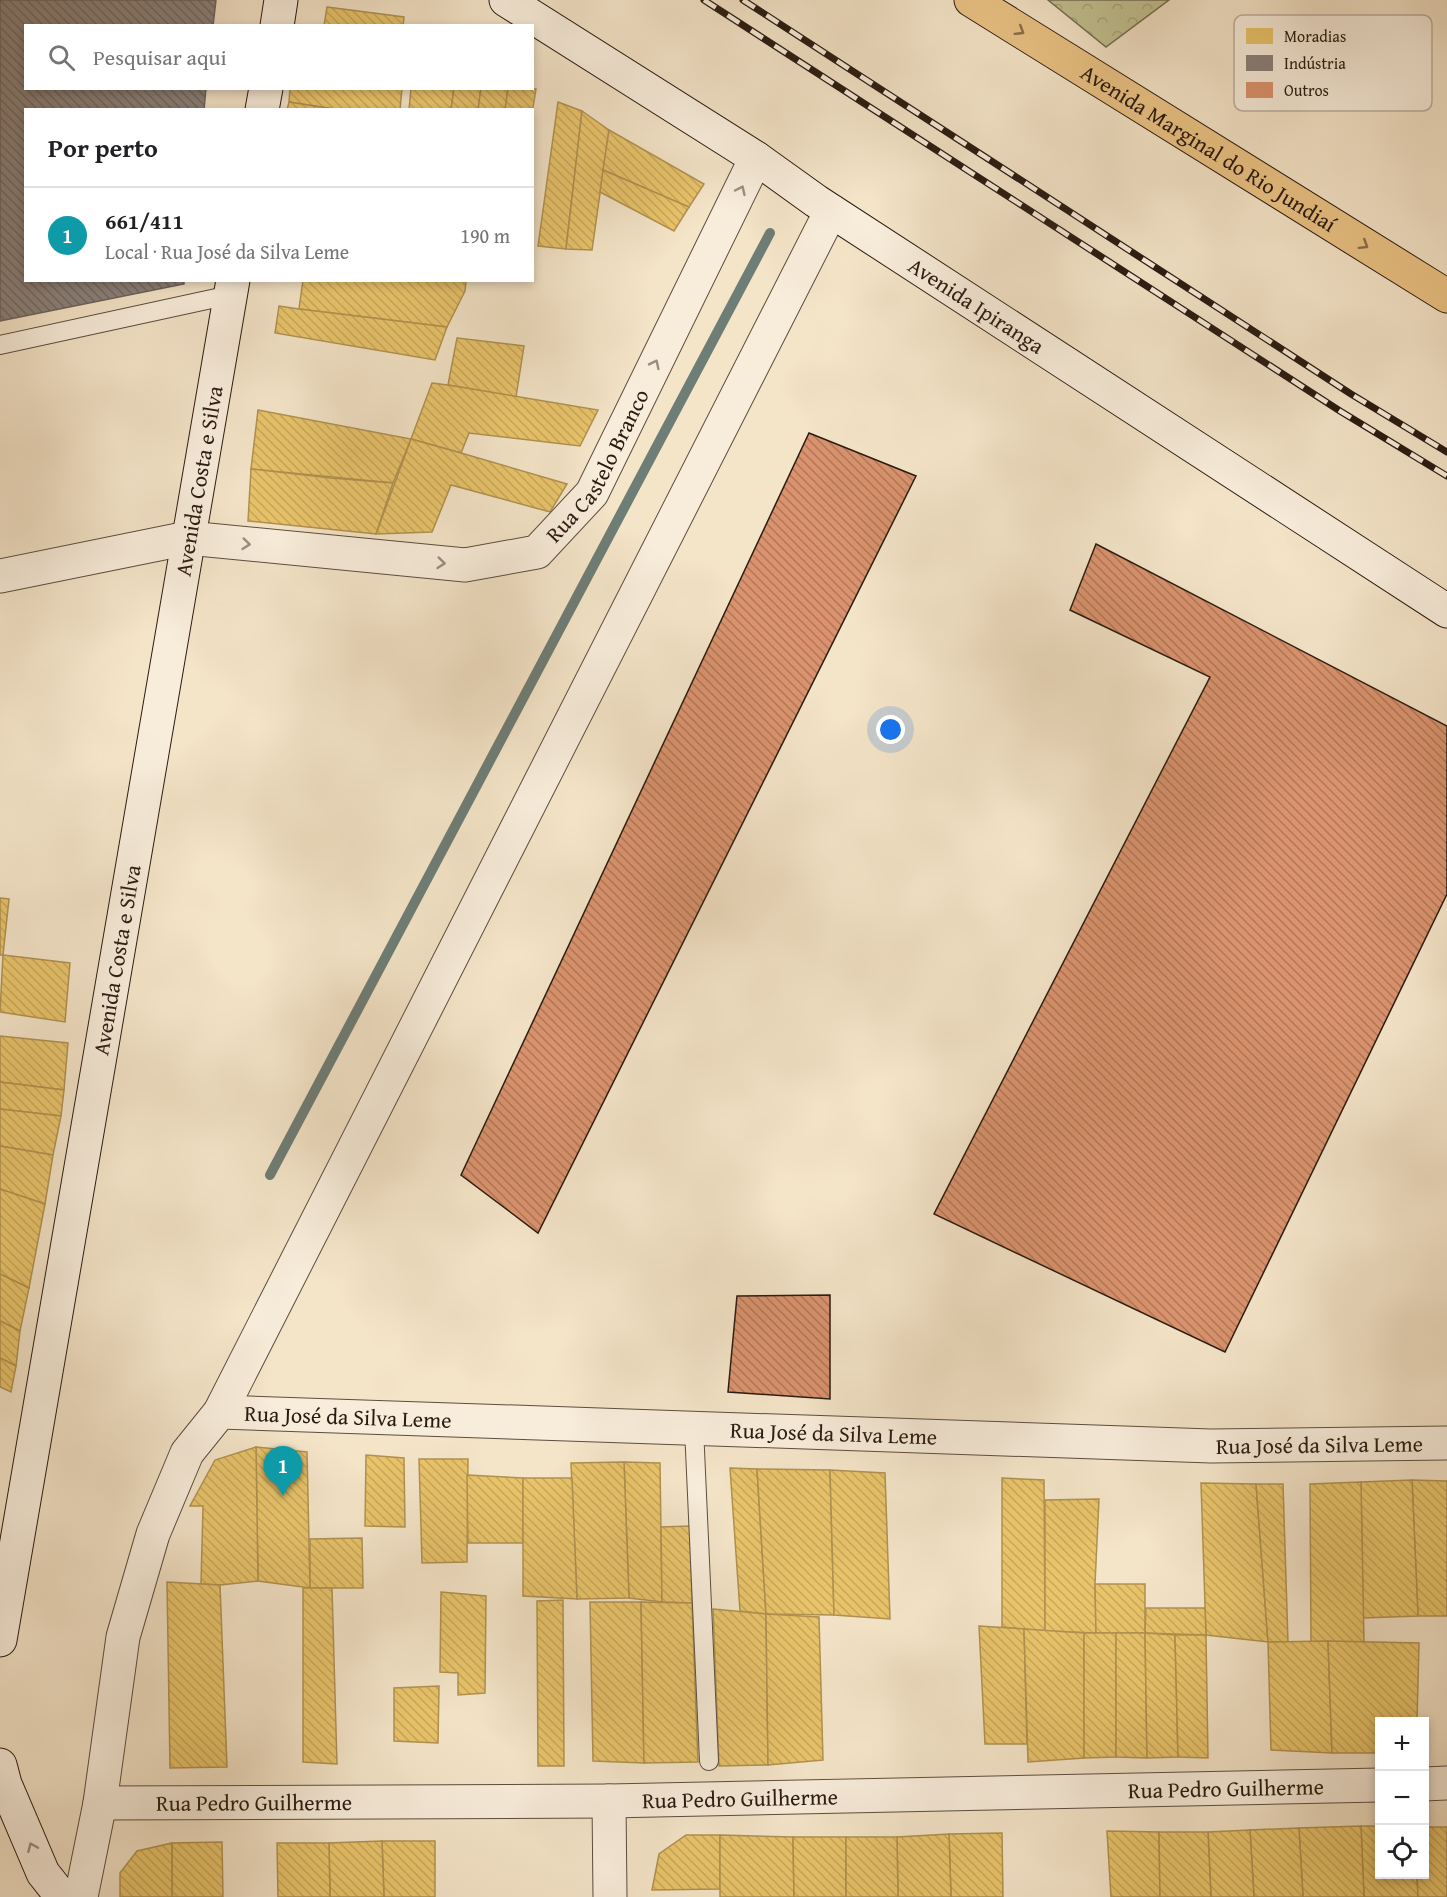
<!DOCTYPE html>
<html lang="pt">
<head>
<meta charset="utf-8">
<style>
  :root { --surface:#fff; --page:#f2f2f2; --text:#202124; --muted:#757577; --line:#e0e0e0; --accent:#0f766e }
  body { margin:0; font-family:"Gentium Book Plus",serif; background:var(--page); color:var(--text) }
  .controls { position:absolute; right:18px; bottom:18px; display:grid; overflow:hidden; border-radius:0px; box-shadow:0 3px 9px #0003 }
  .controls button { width:54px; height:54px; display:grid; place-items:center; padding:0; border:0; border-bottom:2px solid var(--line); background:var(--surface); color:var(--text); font:30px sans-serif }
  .you { position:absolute; left:891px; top:730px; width:21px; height:21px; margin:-15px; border:4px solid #fff; border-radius:50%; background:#1a73e8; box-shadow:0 0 0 9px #1a73e833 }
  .badge { display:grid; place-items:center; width:39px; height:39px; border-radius:50%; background:var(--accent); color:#fff; font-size:20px; font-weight:700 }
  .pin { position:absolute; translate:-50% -50px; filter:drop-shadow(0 2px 3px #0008) }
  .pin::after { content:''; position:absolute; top:32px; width:21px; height:18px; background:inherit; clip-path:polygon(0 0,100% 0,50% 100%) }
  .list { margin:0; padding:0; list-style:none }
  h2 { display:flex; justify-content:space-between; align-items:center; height:78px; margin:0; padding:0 24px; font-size:26px }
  h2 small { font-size:20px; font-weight:400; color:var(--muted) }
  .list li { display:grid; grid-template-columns:39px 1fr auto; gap:18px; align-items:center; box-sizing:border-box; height:96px; padding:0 24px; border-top:2px solid var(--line) }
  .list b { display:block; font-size:22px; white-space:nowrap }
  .list p { margin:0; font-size:20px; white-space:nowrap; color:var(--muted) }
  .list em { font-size:20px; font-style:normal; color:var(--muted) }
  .icon { flex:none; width:33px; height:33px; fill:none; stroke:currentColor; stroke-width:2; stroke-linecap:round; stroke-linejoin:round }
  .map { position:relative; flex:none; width:1447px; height:1897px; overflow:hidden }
  .search { position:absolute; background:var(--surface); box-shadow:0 3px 9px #0003; left:24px; top:24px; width:510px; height:66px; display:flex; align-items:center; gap:15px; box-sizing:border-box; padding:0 21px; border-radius:0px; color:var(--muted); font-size:22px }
  .panel { position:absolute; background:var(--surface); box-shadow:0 3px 9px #0003; left:24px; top:108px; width:510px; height:174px; border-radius:0px }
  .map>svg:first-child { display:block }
</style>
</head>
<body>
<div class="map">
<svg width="1447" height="1897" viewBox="0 0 1447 1897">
  <defs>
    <pattern id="forest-crowns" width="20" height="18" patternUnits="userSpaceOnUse" patternTransform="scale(1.5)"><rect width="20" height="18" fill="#c2c292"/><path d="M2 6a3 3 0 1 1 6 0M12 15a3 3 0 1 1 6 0" fill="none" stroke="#a7a67d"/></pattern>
    <pattern id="homes-back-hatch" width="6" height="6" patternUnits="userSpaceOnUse" patternTransform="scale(1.5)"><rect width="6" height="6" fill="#e9c46a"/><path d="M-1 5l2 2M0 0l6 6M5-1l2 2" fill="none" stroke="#c8a85b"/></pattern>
    <pattern id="industry-back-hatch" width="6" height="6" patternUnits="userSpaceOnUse" patternTransform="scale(1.5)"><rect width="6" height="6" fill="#8a817c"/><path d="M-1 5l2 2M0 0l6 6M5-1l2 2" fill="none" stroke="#716964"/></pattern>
    <pattern id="building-back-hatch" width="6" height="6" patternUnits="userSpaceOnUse" patternTransform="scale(1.5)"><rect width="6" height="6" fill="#da936e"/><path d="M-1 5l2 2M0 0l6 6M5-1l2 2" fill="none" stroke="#b17759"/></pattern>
  </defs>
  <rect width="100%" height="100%" fill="#f4e4c8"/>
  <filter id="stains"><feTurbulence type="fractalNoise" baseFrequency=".00333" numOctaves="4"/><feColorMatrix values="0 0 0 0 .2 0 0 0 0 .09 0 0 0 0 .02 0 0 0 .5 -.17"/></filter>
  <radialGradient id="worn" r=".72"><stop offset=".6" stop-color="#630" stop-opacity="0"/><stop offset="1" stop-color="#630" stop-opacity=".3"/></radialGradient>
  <!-- forest -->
  <path fill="url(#forest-crowns)" stroke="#766e52" stroke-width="1.5" d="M1048,0H1169L1106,47Z"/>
  <!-- homes -->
  <g fill="url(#homes-back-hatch)" stroke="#b09150" stroke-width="1.5">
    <path d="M327,7L404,17L403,26H324Z"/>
    <path d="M290,88H402L400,110H340L289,102Z"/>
    <path d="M411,88H454L451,110H409Z"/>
    <path d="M454,88H481L478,110H451Z"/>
    <path d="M481,88H508L505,110H478Z"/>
    <path d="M508,88L536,89L532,114V110H505Z"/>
    <path d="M289,102L340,110H287Z"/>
    <path d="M558,102L582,111L566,249L538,246Z"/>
    <path d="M582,111L609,130L592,250L566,249Z"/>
    <path d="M609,130L704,184L689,207L603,170Z"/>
    <path d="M603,170L689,207L674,231L600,192Z"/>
    <path d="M303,280H466L465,291L447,327L299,309Z"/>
    <path d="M279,306L299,309L447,327L435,360L275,333Z"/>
    <path d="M457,338L524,346L516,397L448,385Z"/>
    <path d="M432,383L448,385L598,410L580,446L469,433L461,453L411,439Z"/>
    <path d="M258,410L411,439L393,483L251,469Z"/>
    <path d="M411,439L461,453L567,484L550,512L451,485L432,532L376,534Z"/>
    <path d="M251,469L331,478L393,483L376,534L248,521Z"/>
    <path d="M0,898L9,899L3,955H0Z"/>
    <path d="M3,955L70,963L65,1022L0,1012Z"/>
    <path d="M0,1036L68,1043L64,1090L0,1082Z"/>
    <path d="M0,1082L64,1090L61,1116L0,1109Z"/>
    <path d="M0,1109L61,1116L53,1155L0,1146Z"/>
    <path d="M0,1146L53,1155L45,1204L0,1189Z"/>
    <path d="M0,1189L45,1204L29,1288L0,1274Z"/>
    <path d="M0,1274L29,1288L20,1331L0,1321Z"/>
    <path d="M0,1321L20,1331L16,1366L0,1358Z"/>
    <path d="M0,1358L16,1366L11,1392L0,1387Z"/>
    <path d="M256,1447L307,1452L310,1588L258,1581Z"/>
    <path d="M256,1447L258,1581L220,1585L201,1584L203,1506H190L215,1460Z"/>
    <path d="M366,1455L404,1458L405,1527L365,1526Z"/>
    <path d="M419,1459H468L467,1562L422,1563Z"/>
    <path d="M624,1462L660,1463L662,1602L629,1598Z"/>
    <path d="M624,1462L629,1598L577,1599L571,1463Z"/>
    <path d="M730,1468L757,1469L766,1614L740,1611Z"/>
    <path d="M757,1469L830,1470L834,1615L766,1614Z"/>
    <path d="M830,1470L885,1473L890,1619L834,1615Z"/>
    <path d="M467,1475L523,1478V1543H468Z"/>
    <path d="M523,1478H572L577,1599L523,1596Z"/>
    <path d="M1002,1478L1044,1480L1045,1631L1002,1627Z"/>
    <path d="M1412,1480L1447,1481V1616H1418Z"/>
    <path d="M1412,1480L1418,1616L1363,1618L1361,1482Z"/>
    <path d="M1361,1482L1364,1642H1311L1310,1484Z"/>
    <path d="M1201,1483L1256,1484L1268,1642L1206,1635Z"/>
    <path d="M1256,1484H1283L1288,1642H1268Z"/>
    <path d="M1099,1499L1095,1584L1096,1633L1045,1631V1500Z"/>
    <path d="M690,1526L692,1603L662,1602L661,1527Z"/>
    <path d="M362,1538L363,1588H310V1539Z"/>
    <path d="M167,1582L220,1585L227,1767L170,1768Z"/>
    <path d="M1095,1584H1145V1633H1096Z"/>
    <path d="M303,1588H332L337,1764L303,1762Z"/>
    <path d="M441,1592L486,1596L485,1693L458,1695V1673L440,1672Z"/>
    <path d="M563,1600L564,1766H538L537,1601Z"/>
    <path d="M590,1602H641L644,1763L593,1761Z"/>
    <path d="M641,1602L692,1603L698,1762L644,1763Z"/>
    <path d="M1146,1608H1205L1206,1635L1145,1633Z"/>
    <path d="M713,1609L766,1614L768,1765L719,1766Z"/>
    <path d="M766,1614L819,1617L823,1760L768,1765Z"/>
    <path d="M979,1626L1024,1629L1027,1744H985Z"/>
    <path d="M1024,1629L1084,1633V1758L1028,1762Z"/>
    <path d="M1084,1633H1116V1757L1084,1758Z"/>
    <path d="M1116,1633H1145L1147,1758L1116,1757Z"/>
    <path d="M1145,1633L1175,1635L1178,1757L1147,1758Z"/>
    <path d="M1175,1635H1206L1208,1758L1178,1757Z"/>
    <path d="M1328,1641L1332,1753L1271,1750L1268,1642Z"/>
    <path d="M1328,1641L1419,1643L1417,1722H1380V1753H1332Z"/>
    <path d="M439,1686L438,1743L394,1741V1688Z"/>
    <path d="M1361,1826H1380V1874H1417L1418,1897H1364Z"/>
    <path d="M1361,1826L1364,1897H1303L1299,1828Z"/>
    <path d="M1424,1827H1447V1897H1418L1417,1874H1424Z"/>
    <path d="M1299,1828L1303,1897H1254L1250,1830Z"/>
    <path d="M1250,1830L1254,1897H1211L1208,1832Z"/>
    <path d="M1107,1831L1159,1832L1160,1897H1111Z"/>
    <path d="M1159,1832H1208L1211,1897H1160Z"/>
    <path d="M1002,1833L1003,1897H951L949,1834Z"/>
    <path d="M949,1834L951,1897H898L897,1837Z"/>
    <path d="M686,1835H720V1889L652,1890L659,1854Z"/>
    <path d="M720,1835L793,1837L794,1897H720Z"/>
    <path d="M793,1837H846V1897H794Z"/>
    <path d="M846,1837H897L898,1897H846Z"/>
    <path d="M382,1841H435V1897H384Z"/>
    <path d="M382,1841L384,1897H330L329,1843Z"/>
    <path d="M222,1842L223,1897H172V1843Z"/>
    <path d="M172,1843V1897H120V1873L137,1851Z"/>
    <path d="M277,1843H329L330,1897H278Z"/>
  </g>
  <!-- industry -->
  <path fill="url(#industry-back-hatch)" stroke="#6d625c" stroke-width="1.5" d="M0,0H216L213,26H26V88H206L204,110H26V280H184V284L0,321Z"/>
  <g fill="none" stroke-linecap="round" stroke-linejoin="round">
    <!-- stream -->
    <path stroke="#6e7d76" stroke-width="10" d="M270,1175L770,233"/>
  </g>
  <!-- building -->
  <g fill="url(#building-back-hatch)" stroke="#2a1b12" stroke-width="1.5">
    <path d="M809,433L916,476L538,1233L461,1175Z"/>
    <path d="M1096,544L1447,726V894L1225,1352L934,1214L1210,677L1070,610Z"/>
    <path d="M830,1295V1399L728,1392L737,1296Z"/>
  </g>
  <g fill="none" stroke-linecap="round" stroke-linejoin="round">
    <!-- lane casing -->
    <g stroke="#5c4d40" stroke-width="20">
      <g id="lane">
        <path d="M0,345L230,295"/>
        <path d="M694,1428L709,1761"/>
      </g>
    </g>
    <!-- street casing -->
    <g stroke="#5c4d40" stroke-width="35">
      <g id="street">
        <path id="s1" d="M0,576L188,538L465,565L537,552L592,493L756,158"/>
        <path id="s2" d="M220,1412L1211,1446L1447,1443"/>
        <path d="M1424,1784L1447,1783"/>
        <path d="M609,1801L610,1897"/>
        <path id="s3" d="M100,1803L609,1801L1380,1785"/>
        <path d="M81,1897L100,1803L123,1637L153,1534L187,1453L220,1412L831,211"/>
      </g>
    </g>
    <!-- secondary casing -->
    <g stroke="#2a1b12" stroke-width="35">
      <g id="secondary">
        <path id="s4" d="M506,0L756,158L816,201L1447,611"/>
        <path d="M277,26L281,0"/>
        <path d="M262,110L266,88"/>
        <path id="s5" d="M0,1640L233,280"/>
        <path d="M0,1765L5,1784L43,1873L62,1897"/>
      </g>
    </g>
    <!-- primary casing -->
    <g stroke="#2a1b12" stroke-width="35">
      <g id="primary">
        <path id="s6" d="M971,0L1447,296"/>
      </g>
    </g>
    <!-- lane -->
    <use href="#lane" stroke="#f8eddb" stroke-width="18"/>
    <!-- street -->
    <use href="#street" stroke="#f8eddb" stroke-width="33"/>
    <!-- secondary -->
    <use href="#secondary" stroke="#f8eddb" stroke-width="33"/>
    <!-- primary -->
    <use href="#primary" stroke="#eac284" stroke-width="33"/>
    <!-- rail casing -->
    <g stroke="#2a1b12" stroke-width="7">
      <g id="rail">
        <path d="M704,0L1340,411L1447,476"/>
        <path d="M743,0L1351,394L1447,452"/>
      </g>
    </g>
    <!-- rail -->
    <use href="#rail" stroke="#f8eddb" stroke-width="4.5" stroke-dasharray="14" stroke-linecap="butt"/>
  </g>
  <!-- one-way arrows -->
  <defs><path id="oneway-chevron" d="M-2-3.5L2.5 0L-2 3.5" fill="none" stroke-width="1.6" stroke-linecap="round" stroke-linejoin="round" transform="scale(1.5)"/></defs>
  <g stroke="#8a6e4b">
    <use href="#oneway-chevron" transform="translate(1020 31) rotate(32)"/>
    <use href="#oneway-chevron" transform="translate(1364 245) rotate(32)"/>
  </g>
  <g stroke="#9b8e81">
    <use href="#oneway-chevron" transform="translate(741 190) rotate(-65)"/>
    <use href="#oneway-chevron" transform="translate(655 364) rotate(-64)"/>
    <use href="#oneway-chevron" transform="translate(246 544) rotate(6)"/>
    <use href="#oneway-chevron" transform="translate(441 563) rotate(6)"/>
    <use href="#oneway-chevron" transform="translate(32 1847) rotate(-113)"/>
  </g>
  <g text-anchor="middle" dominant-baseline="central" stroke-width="6" stroke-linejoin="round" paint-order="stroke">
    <!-- street labels -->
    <g font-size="22" fill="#2a1b12" stroke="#f8eddb">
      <text stroke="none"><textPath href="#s6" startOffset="280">Avenida Marginal do Rio Jundiaí</textPath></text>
      <text stroke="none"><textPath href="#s4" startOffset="561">Avenida Ipiranga</textPath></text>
      <text stroke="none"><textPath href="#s1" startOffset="650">Rua Castelo Branco</textPath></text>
      <text stroke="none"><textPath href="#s5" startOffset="1176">Avenida Costa e Silva</textPath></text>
      <text stroke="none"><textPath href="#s5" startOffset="690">Avenida Costa e Silva</textPath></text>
      <text stroke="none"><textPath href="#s2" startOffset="128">Rua José da Silva Leme</textPath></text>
      <text stroke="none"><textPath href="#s2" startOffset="614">Rua José da Silva Leme</textPath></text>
      <text stroke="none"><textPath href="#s2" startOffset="1100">Rua José da Silva Leme</textPath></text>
      <text stroke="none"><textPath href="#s3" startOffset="1126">Rua Pedro Guilherme</textPath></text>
      <text stroke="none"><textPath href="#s3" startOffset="640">Rua Pedro Guilherme</textPath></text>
      <text stroke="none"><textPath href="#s3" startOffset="154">Rua Pedro Guilherme</textPath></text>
    </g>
  </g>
  <!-- legend -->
  <rect x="1234" y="15" width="198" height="96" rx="9" fill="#f8eddb" stroke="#baae9f" stroke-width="1.5"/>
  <rect x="1246" y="28" width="27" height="16" fill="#e9c46a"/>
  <rect x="1246" y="55" width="27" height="16" fill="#8a817c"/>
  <rect x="1246" y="82" width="27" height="16" fill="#da936e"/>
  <g font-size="16" fill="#2a1b12">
    <text x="1284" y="42">Moradias</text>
    <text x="1284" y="69">Indústria</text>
    <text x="1284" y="96">Outros</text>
  </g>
  <rect width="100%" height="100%" filter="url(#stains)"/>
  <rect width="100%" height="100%" fill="url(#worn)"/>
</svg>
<div class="controls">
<button>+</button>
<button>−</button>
<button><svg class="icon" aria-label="locate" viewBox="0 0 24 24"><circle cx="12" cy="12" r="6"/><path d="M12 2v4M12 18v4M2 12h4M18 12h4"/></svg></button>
</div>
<div class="you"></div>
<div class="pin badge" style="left:283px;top:1496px;background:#0f9aa8">1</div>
<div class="search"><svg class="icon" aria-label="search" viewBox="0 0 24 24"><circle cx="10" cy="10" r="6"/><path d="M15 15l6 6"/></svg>Pesquisar aqui</div>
<section class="panel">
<h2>Por perto<small></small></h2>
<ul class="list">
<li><span class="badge" style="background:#0f9aa8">1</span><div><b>661/411</b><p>Local · Rua José da Silva Leme</p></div><em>190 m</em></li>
</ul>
</section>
</div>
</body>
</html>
